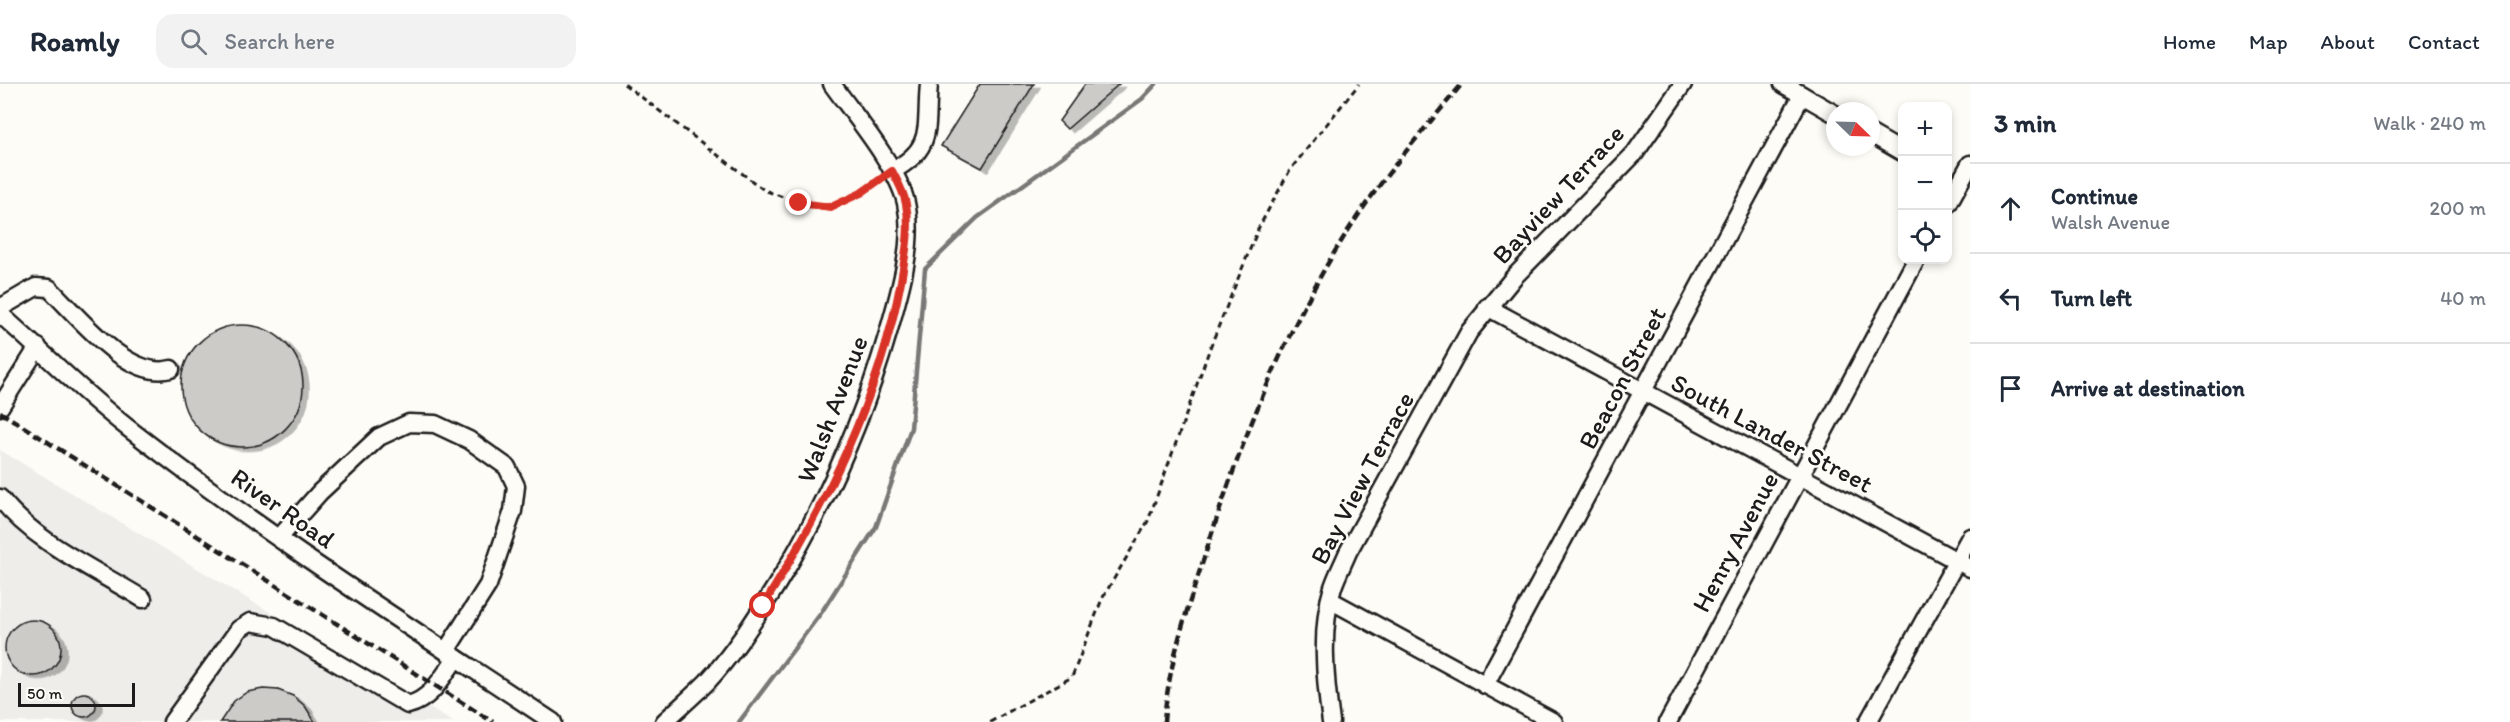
<!DOCTYPE html>
<html lang="en">
<head>
<meta charset="utf-8">
<style>
  :root { --surface:#fff; --page:#f2f2f3; --text:#1f2937; --muted:#747a83; --line:#e0e1e3 }
  body { margin:0; font-family:Itim,sans-serif; background:var(--page); color:var(--text) }
  .controls { position:absolute; right:18px; top:18px; display:grid; overflow:hidden; border-radius:12px; box-shadow:0 3px 9px #0003 }
  .controls button { width:54px; height:54px; display:grid; place-items:center; padding:0; border:0; border-bottom:2px solid var(--line); background:var(--surface); color:var(--text); font:30px sans-serif }
  .compass { position:absolute; left:1826px; top:18px; width:54px; height:54px; border-radius:50%; background:var(--surface); box-shadow:0 3px 9px #0003; rotate:113deg }
  .scale { position:absolute; left:18px; bottom:15px; width:117px; box-sizing:border-box; padding-left:6px; border:3px solid #1c1c1c; border-top:0; font-size:16px; line-height:21px; white-space:nowrap; color:#1c1c1c; -webkit-text-stroke:4px #fdfcf7; paint-order:stroke }
  .stop { position:absolute; width:18px; height:18px; margin:-14px; border:4px solid #d93025; border-radius:50%; background:#fff }
  .stop.end { background:#d93025; border-color:#fff; box-shadow:0 2px 6px #0008 }
  .list { margin:0; padding:0; list-style:none }
  h2 { display:flex; justify-content:space-between; align-items:center; height:78px; margin:0; padding:0 24px; font-size:26px }
  h2 small { font-size:20px; font-weight:400; color:var(--muted) }
  .list li { display:grid; grid-template-columns:39px 1fr auto; gap:18px; align-items:center; box-sizing:border-box; height:90px; padding:0 24px; border-top:2px solid var(--line) }
  .list b { display:block; font-size:22px; white-space:nowrap }
  .list p { margin:0; font-size:20px; white-space:nowrap; color:var(--muted) }
  .list em { font-size:20px; font-style:normal; color:var(--muted) }
  .icon { flex:none; width:33px; height:33px; fill:none; stroke:currentColor; stroke-width:2; stroke-linecap:round; stroke-linejoin:round }
  .map { position:relative; flex:none; width:1970px; height:638px; overflow:hidden }
  header { display:flex; align-items:center; gap:36px; box-sizing:border-box; height:84px; padding:0 30px; background:var(--surface); border-bottom:2px solid var(--line) }
  header strong { font-size:28px }
  nav { display:flex; gap:33px; margin-inline-start:auto; font-size:21px }
  .search { width:420px; height:54px; background:var(--page); display:flex; align-items:center; gap:15px; box-sizing:border-box; padding:0 21px; border-radius:18px; color:var(--muted); font-size:22px }
  main { display:flex }
  aside { flex:1; background:var(--surface) }
  .map>svg:first-child { display:block }
</style>
</head>
<body>
<header>
<strong>Roamly</strong>
<div class="search"><svg class="icon" aria-label="search" viewBox="0 0 24 24"><circle cx="10" cy="10" r="6"/><path d="M15 15l6 6"/></svg>Search here</div>
<nav><a>Home</a><a>Map</a><a>About</a><a>Contact</a></nav>
</header>
<main>
<div class="map">
<svg width="1970" height="638" viewBox="0 0 1970 638">
  <defs>
    <filter id="shadow"><feDropShadow dx="6" dy="3.5" stdDeviation="0" flood-color="#0004"/></filter>
  </defs>
  <rect width="100%" height="100%" fill="#fdfcf7"/>
  <filter id="ink" filterUnits="userSpaceOnUse"><feTurbulence type="fractalNoise" baseFrequency=".0167" numOctaves="2"/><feDisplacementMap in="SourceGraphic" scale="12" xChannelSelector="R" yChannelSelector="G"/><feConvolveMatrix kernelMatrix="1 2 1 2 8 2 1 2 1" color-interpolation-filters="sRGB"/></filter>
  <g filter="url(#ink)">
    <!-- built -->
    <path fill="#eeede9" d="M0,366L453,638H0Z"/>
    <g fill="none" stroke-linecap="round" stroke-linejoin="round">
      <!-- stream -->
      <path stroke="#797876" stroke-width="4.5" d="M739,638L821,529L876,443L911,344L925,185L977,134L1142,15L1156,0"/>
    </g>
    <!-- building -->
    <g fill="#cccbc8" stroke="#1c1c1c" stroke-width="1.5" filter="url(#shadow)">
      <path d="M980,0H1034L982,84L941,62Z"/>
      <path d="M1085,0H1119L1067,45L1059,37Z"/>
      <circle cx="242" cy="302" r="61"/>
      <circle cx="33" cy="564" r="28"/>
      <path d="M263,605L278,606L293,612L305,622L315,638H220L234,617L247,608Z"/>
      <circle cx="84" cy="621" r="12"/>
    </g>
    <g fill="none" stroke-linecap="round" stroke-linejoin="round">
      <!-- minor casing -->
      <g stroke="#1c1c1c" stroke-width="21">
        <g id="minor">
          <path d="M1783,0L1835,30"/>
          <path d="M1871,50L1902,68"/>
          <path d="M892,87C935,64 925,44 929,0"/>
          <path d="M1948,120L1970,80"/>
          <path d="M1487,223L1970,484"/>
          <path d="M0,224L36,203L49,204C77,231 128,297 171,285"/>
          <path d="M0,230C43,268 83,309 128,344C264,450 410,543 553,638"/>
          <path d="M0,323L38,263"/>
          <path d="M0,414C35,459 95,485 143,515"/>
          <path d="M279,454L320,408L379,353L409,339L435,340L469,356L507,383L516,402L513,427L488,501L446,567"/>
          <path d="M1330,516L1554,638"/>
          <path d="M1485,601L1802,11"/>
          <path d="M172,638L239,545L250,538L274,542L408,621C432,615 443,592 456,574"/>
          <path d="M664,638C678,625 693,612 707,598C734,569 755,535 776,502C825,422 862,339 888,249C899,210 915,160 906,119C898,83 854,31 832,0"/>
          <path d="M1331,638C1325,596 1320,544 1333,503C1337,491 1343,480 1348,468L1469,248L1514,193L1635,69L1683,0"/>
          <path d="M1668,638L1916,176"/>
          <path d="M1868,638L1970,453"/>
        </g>
      </g>
      <!-- path -->
      <g stroke="#1c1c1c" stroke-width="3" stroke-dasharray="6 4.5" stroke-linecap="butt">
        <path d="M624,0L764,106L799,119L831,123L861,109L881,95"/>
        <path d="M990,638L1072,593L1102,515L1148,437L1211,261L1259,143L1290,86L1359,0"/>
      </g>
      <!-- minor -->
      <use href="#minor" stroke="#fdfcf7" stroke-width="16"/>
      <!-- rail -->
      <g stroke="#1c1c1c" stroke-width="4.5" stroke-dasharray="9 4.5" stroke-linecap="butt">
        <path d="M0,328L493,638"/>
        <path d="M1164,638C1168,581 1187,525 1205,471C1243,350 1296,216 1371,113C1399,74 1431,37 1462,0"/>
      </g>
    </g>
  </g>
  <g fill="none" stroke-linecap="round" stroke-linejoin="round" filter="url(#ink)">
    <!-- route -->
    <path stroke="#d93025" stroke-width="8" d="M763,522C825,422 879,314 901,197C905,172 911,145 906,120C904,108 898,98 892,87L861,109L831,123L799,119"/>
  </g>
  <g text-anchor="middle" dominant-baseline="central" stroke-width="5" stroke-linejoin="round" paint-order="stroke">
    <!-- street labels -->
    <g font-size="26" fill="#1c1c1c" stroke="#fdfcf7">
      <text transform="translate(1558 110) rotate(-47)">Bayview Terrace</text>
      <text transform="translate(1622 294) rotate(-62)">Beacon Street</text>
      <text transform="translate(832 325) rotate(-69)">Walsh Avenue</text>
      <text transform="translate(1772 349) rotate(28)">South Lander Street</text>
      <text transform="translate(1362 394) rotate(-62)">Bay View Terrace</text>
      <text transform="translate(283 424) rotate(35)">River Road</text>
      <text transform="translate(1735 458) rotate(-62)">Henry Avenue</text>
    </g>
  </g>
</svg>
<div class="controls">
<button>+</button>
<button>−</button>
<button><svg class="icon" aria-label="locate" viewBox="0 0 24 24"><circle cx="12" cy="12" r="6"/><path d="M12 2v4M12 18v4M2 12h4M18 12h4"/></svg></button>
</div>
<svg class="compass" viewBox="-18 -18 36 36"><path d="M0-13l5 13h-10z" fill="#e53935"/><path d="M0 13l5-13h-10z" fill="#747a83"/></svg>
<div class="scale">50 m</div>
<div class="stop" style="left:763px;top:522px"></div>
<div class="stop end" style="left:799px;top:119px"></div>
</div>
<aside>
<h2>3 min<small>Walk · 240 m</small></h2>
<ul class="list">
<li><svg class="icon" aria-label="ahead" viewBox="0 0 24 24"><path d="M12 20V5M6 11l6-6 6 6"/></svg><div><b>Continue</b><p>Walsh Avenue</p></div><em>200 m</em></li>
<li><svg class="icon" aria-label="left" viewBox="0 0 24 24"><path d="M17 20v-9H6M10 6l-5 5 5 5"/></svg><div><b>Turn left</b></div><em>40 m</em></li>
<li><svg class="icon" aria-label="arrive" viewBox="0 0 24 24"><path d="M6 21V4h12l-3 4 3 4H6"/></svg><div><b>Arrive at destination</b></div></li>
</ul>
</aside>
</main>
</body>
</html>
